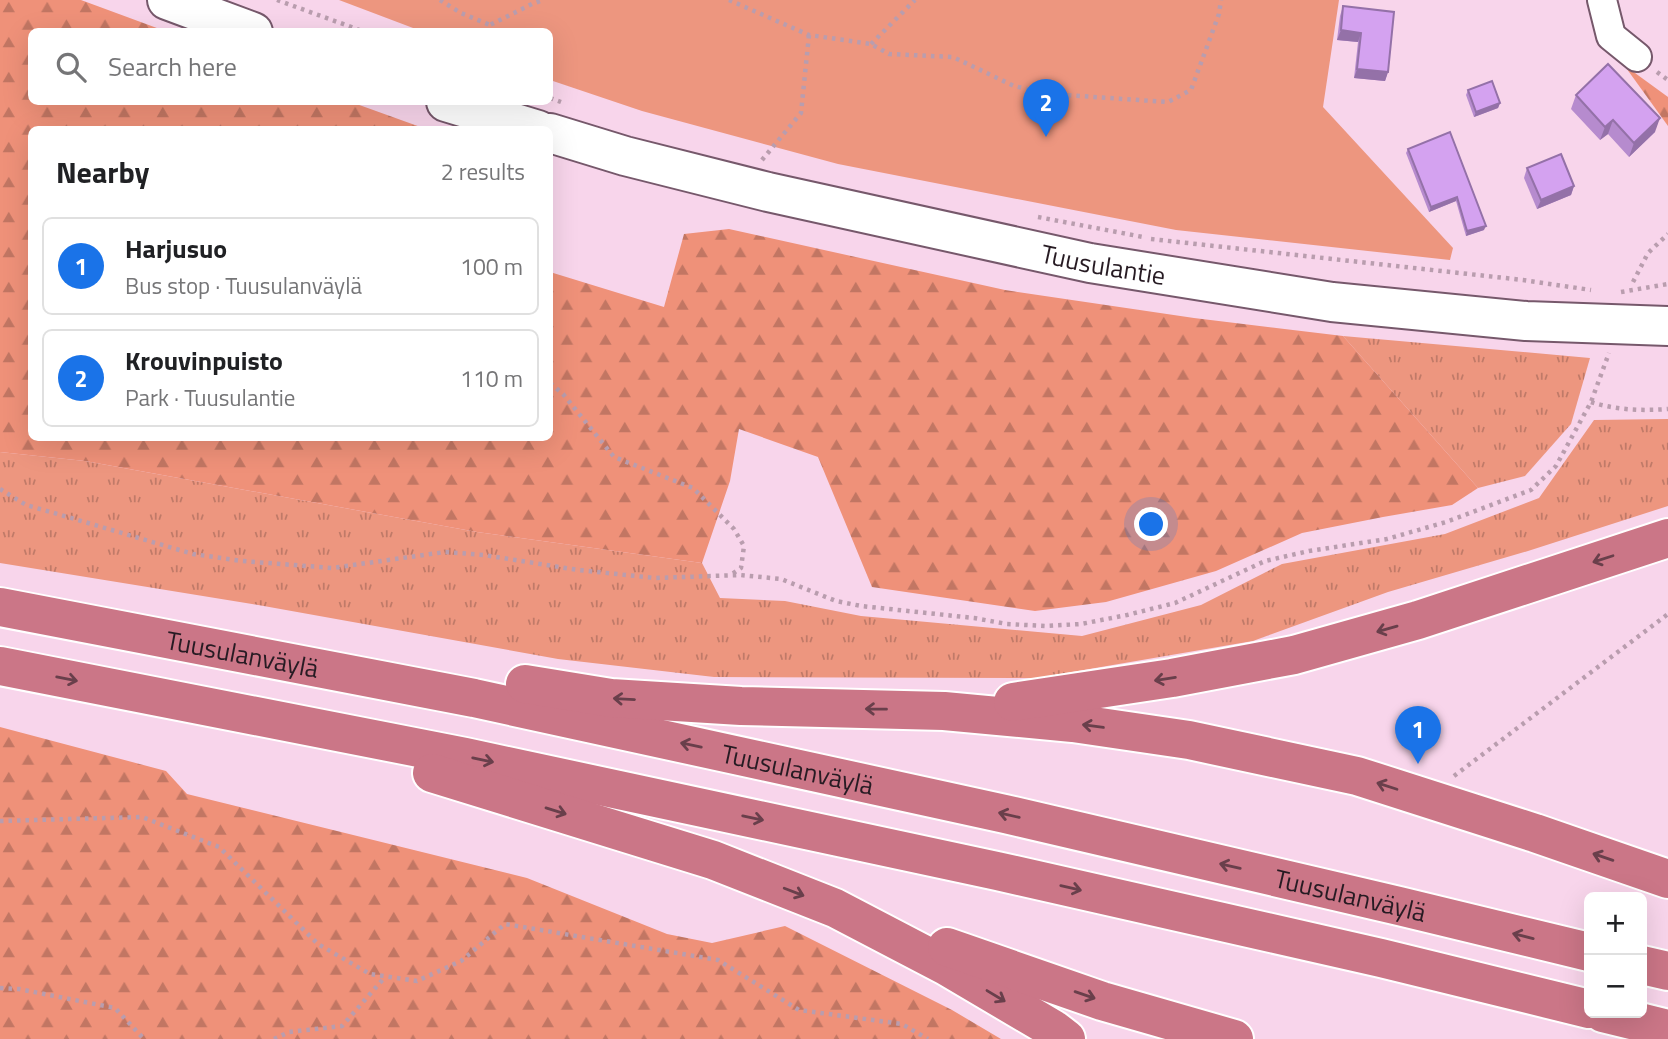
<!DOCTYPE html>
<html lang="en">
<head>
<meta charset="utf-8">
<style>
  :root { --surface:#fff; --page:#f6f6f6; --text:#202124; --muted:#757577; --line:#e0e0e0; --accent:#1a73e8 }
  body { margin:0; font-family:"Titillium Web",sans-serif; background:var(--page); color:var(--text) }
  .controls { position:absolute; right:21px; bottom:21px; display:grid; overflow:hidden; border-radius:10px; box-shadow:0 7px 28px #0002 }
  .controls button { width:63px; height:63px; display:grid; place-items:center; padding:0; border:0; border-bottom:2px solid var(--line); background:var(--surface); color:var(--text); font:35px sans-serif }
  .you { position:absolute; left:1152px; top:525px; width:24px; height:24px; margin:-18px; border:5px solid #fff; border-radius:50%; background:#1a73e8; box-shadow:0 0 0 10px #1a73e833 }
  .badge { display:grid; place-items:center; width:46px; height:46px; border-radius:50%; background:var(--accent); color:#fff; font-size:23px; font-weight:700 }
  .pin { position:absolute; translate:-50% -58px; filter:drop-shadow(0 2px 4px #0008) }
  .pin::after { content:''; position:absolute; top:37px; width:24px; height:21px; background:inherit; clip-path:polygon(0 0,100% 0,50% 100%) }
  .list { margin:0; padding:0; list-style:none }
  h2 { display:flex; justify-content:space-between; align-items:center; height:91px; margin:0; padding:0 28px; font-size:30px }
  h2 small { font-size:23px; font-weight:400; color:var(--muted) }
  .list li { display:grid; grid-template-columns:46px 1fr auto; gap:21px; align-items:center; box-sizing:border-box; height:98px; margin:0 14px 14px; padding:0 14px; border:2px solid var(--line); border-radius:10px }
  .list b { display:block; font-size:26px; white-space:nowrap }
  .list p { margin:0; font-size:23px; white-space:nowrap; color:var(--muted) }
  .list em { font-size:23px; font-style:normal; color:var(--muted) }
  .icon { flex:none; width:38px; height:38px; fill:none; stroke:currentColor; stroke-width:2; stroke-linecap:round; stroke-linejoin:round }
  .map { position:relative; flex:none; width:1668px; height:1039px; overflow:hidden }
  .search { position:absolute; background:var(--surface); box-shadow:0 7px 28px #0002; left:28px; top:28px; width:525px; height:77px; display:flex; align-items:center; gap:18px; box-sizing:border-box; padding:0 24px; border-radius:10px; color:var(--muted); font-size:26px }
  .panel { position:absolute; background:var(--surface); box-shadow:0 7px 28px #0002; left:28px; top:126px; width:525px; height:315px; border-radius:10px }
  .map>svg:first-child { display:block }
</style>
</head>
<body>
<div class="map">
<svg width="1668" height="1039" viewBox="0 0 1668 1039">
  <defs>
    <pattern id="grass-tufts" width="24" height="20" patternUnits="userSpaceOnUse" patternTransform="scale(1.75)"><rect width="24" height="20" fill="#ed967f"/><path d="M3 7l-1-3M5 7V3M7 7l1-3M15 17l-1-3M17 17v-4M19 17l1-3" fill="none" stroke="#c07a68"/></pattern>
    <pattern id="forest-firs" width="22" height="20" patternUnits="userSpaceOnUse" patternTransform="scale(1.75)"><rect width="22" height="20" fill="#ef9179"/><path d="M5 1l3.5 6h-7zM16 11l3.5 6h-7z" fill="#c27663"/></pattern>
  </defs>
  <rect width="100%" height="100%" fill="#f8d5eb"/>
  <!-- grass -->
  <g fill="url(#grass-tufts)">
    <path d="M1343,336L1590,358L1571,424L1525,476L1478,488Z"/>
    <path d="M1668,419V506L1528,551L1388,592L1253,641L1037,678L714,677L558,659L252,604L0,563V452L85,461L477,532L702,563L720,598L785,601L861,616L1082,636L1201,605L1282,564L1445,534L1539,498L1594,420Z"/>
  </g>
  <!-- forest -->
  <g fill="url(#forest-firs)">
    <path d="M0,0H81L165,31L32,32V102H351L426,129L32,130V438H550V272L664,307L684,234L729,229L1005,290L1194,318L1343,336L1478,488L1452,505L1383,517L1302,533L1216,571L1106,602L1035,611L872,587L818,457L739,429L730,481L702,563L477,532L85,461L0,452Z"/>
    <path d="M1624,65L1668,97V126Z"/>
    <path d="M0,727L166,771L187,794L527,878L667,934L712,943L785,926L952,1010L1001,1039H0Z"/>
  </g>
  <!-- park -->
  <path fill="#ed967f" d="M339,0H1339L1323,107L1453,248L1450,260L1176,230L838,164L642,111L550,80V32L421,31Z"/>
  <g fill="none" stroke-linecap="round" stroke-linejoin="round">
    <!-- minor casing -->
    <g stroke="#76586b" stroke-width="32">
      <path id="minor" d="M1602,0L1611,36L1637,57"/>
    </g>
    <!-- secondary casing -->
    <g stroke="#76586b" stroke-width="42">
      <g id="secondary">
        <path d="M167,0L253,32"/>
        <path d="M446,102L538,130"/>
        <path id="s1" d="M550,133L625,156L768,192L1090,263L1332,302L1526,321L1668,326"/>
      </g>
    </g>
    <!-- motorway casing -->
    <g stroke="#fff" stroke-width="42">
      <g id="motorway">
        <path id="s2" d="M0,607L474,698L1005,814L1399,906L1589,952"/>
        <path d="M0,666L465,757L997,871L1381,958L1589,1009"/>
        <path d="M525,684L611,698L741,706L944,711L1073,723L1189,740L1357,776L1535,833L1668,879"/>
        <path d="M1013,702L1172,678L1294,655L1418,620L1668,538"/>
        <path d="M432,773L713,860L835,908L946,966L1053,1029L1066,1039"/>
        <path d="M947,947L1102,1001L1234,1039"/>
        <path d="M1642,965L1668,971"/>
        <path d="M1603,1013L1668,1029"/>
      </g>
    </g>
    <!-- path -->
    <g stroke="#b99dae" stroke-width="4.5" stroke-dasharray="3.5 5" stroke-linecap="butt">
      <path d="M277,0L365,32"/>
      <path d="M440,0L461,13L490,25"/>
      <path d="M729,0L809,35L871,44L889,54L953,57L1014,86L1050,94L1168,102L1191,90L1219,14L1221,0"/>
      <path d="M487,32L490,25L532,4L543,0"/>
      <path d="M871,44L915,0"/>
      <path d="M1657,72L1668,80"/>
      <path d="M550,98L561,102"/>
      <path d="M762,160L801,113L809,35"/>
      <path d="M1038,217L1143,237"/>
      <path d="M1151,239L1523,280L1591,290"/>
      <path d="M1633,282L1648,253L1668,234"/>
      <path d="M1621,292L1668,284"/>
      <path d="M550,383L563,394L614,457L693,488L734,529L744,546L741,568L732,574"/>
      <path d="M1591,402C1616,410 1642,411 1668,409"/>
      <path d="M0,489L26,505L61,515L193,554L242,561L332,568L445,552L484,555L578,570L655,578L740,575L781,579L836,601L861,606L974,618L1007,624L1046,626L1081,624L1127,615L1175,603L1265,561L1309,551L1387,539L1446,522L1531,490L1556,466L1591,402L1609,353"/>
      <path d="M1454,776L1668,614"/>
      <path d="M0,821L142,817L219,847L318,944L370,974L417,981L461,961L505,924L718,960L799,1010L902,1024L928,1039"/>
      <path d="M0,988L19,989L115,1008L144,1039"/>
      <path d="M274,1039L289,1032L342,1026L385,977"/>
    </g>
    <!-- minor -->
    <use href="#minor" stroke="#fff" stroke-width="28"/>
    <!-- secondary -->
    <use href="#secondary" stroke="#fff" stroke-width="38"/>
    <!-- motorway -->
    <use href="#motorway" stroke="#cb7687" stroke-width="38"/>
  </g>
  <!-- wall -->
  <g fill="#b68bce">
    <path d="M1343,6L1388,72L1385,81L1354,78L1358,42L1337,40L1340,16Z"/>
    <path d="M1468,90L1500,103L1498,108L1474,117L1466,95Z"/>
    <path d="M1576,95L1655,132L1629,157L1608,134L1600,140L1571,109Z"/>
    <path d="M1450,132L1484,230L1466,236L1456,201L1429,212L1406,153L1408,149Z"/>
    <path d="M1527,168L1574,186L1571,195L1537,209L1524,178Z"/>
  </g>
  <!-- shaded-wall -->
  <g fill="#9471a8">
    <path d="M1341,30L1361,33L1358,42L1337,40Z"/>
    <path d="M1357,69L1388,72L1385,81L1354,78Z"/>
    <path d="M1500,103L1498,108L1474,117L1476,112Z"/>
    <path d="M1660,118L1655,132L1629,157L1634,143Z"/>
    <path d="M1613,120L1608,134L1600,140L1605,127Z"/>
    <path d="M1574,186L1571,195L1537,209L1541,200Z"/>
    <path d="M1457,197L1456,201L1429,212L1431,207Z"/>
    <path d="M1486,226L1484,230L1466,236L1467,231Z"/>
  </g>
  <!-- building -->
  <g fill="#d4a2f0" stroke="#9471a8" stroke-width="2">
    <path d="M1343,6L1394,12L1388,72L1357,69L1361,33L1341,30Z"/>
    <path d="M1608,64L1660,118L1634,143L1613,120L1605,127L1576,95Z"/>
    <path d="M1492,81L1500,103L1476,112L1468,90Z"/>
    <path d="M1450,132L1486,226L1467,231L1457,197L1431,207L1408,149Z"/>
    <path d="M1561,154L1574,186L1541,200L1527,168Z"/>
  </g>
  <!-- one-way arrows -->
  <defs><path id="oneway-shaft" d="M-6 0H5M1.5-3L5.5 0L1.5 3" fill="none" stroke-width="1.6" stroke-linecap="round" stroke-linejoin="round" transform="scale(1.75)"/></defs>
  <g stroke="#693f4b">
    <use href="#oneway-shaft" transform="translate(1603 559) rotate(162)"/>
    <use href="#oneway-shaft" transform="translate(1387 629) rotate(164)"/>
    <use href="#oneway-shaft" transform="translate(67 679) rotate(11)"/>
    <use href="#oneway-shaft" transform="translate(1165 679) rotate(171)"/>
    <use href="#oneway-shaft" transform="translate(624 699) rotate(-177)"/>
    <use href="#oneway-shaft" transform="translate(876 709) rotate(-179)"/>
    <use href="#oneway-shaft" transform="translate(1093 726) rotate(-172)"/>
    <use href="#oneway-shaft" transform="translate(691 745) rotate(-168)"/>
    <use href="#oneway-shaft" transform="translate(483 760) rotate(12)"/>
    <use href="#oneway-shaft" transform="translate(1387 786) rotate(-162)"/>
    <use href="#oneway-shaft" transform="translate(556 811) rotate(17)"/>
    <use href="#oneway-shaft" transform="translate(1009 815) rotate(-167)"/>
    <use href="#oneway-shaft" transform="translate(753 818) rotate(12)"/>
    <use href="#oneway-shaft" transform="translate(1603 857) rotate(-161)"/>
    <use href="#oneway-shaft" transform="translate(1230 866) rotate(-167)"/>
    <use href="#oneway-shaft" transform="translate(1071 888) rotate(13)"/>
    <use href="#oneway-shaft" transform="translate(794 892) rotate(21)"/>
    <use href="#oneway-shaft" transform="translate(1523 936) rotate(-166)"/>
    <use href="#oneway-shaft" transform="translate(1085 995) rotate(19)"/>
    <use href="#oneway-shaft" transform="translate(996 996) rotate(31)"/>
  </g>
  <g text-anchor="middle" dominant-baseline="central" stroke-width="5" stroke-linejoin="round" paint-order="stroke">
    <!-- street labels -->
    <g font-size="26" fill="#271b23" stroke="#fce7f4">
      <text stroke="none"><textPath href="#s1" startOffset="569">Tuusulantie</textPath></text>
      <text stroke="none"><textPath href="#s2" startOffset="247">Tuusulanväylä</textPath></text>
      <text stroke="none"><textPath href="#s2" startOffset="814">Tuusulanväylä</textPath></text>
      <text stroke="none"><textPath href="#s2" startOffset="1381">Tuusulanväylä</textPath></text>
    </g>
  </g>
</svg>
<div class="controls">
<button>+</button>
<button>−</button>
</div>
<div class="you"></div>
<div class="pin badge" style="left:1418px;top:764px">1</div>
<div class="pin badge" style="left:1046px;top:137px">2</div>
<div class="search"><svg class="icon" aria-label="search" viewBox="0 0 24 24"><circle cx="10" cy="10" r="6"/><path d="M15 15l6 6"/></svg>Search here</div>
<section class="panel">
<h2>Nearby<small>2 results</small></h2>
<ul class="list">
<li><span class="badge">1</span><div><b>Harjusuo</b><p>Bus stop · Tuusulanväylä</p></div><em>100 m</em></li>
<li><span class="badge">2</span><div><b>Krouvinpuisto</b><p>Park · Tuusulantie</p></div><em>110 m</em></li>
</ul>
</section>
</div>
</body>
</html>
